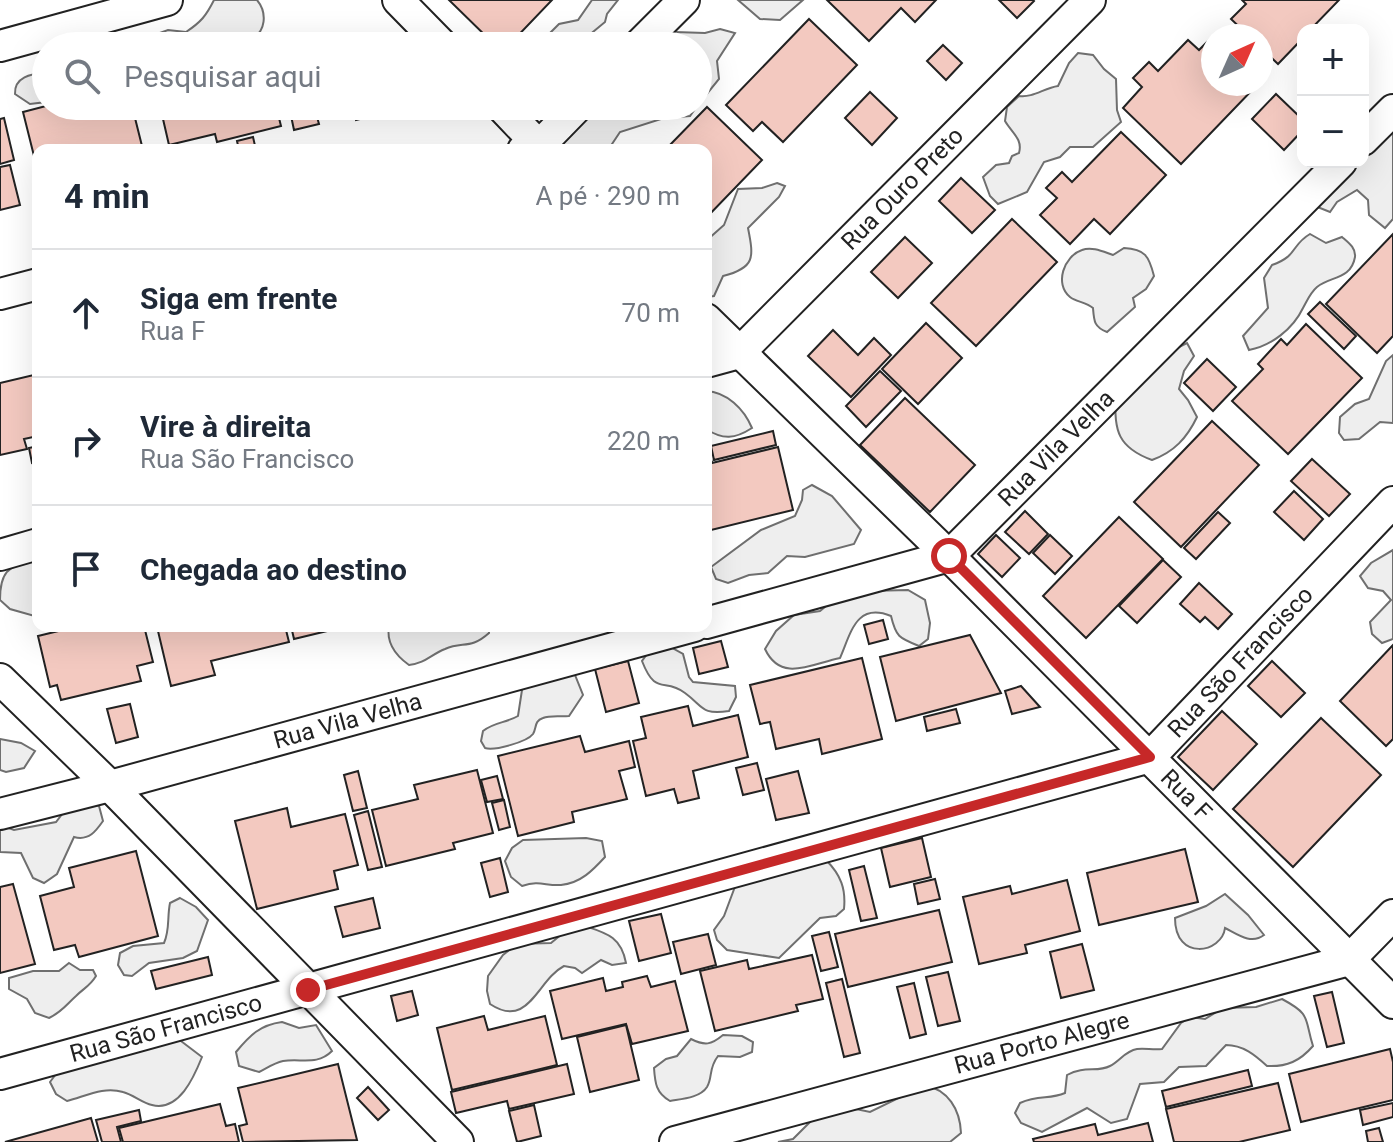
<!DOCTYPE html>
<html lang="pt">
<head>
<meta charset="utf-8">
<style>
  :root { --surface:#fff; --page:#f6f6f7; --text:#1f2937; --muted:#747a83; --line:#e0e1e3 }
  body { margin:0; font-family:Roboto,sans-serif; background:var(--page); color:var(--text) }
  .controls { position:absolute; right:24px; top:24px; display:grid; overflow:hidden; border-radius:16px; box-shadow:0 8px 32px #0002 }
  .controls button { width:72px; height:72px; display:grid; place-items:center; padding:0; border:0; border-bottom:2px solid var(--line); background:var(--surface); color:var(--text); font:40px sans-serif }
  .compass { position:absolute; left:1201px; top:24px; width:72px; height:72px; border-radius:50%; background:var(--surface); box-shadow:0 8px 32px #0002; rotate:45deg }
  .stop { position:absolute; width:24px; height:24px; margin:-18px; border:6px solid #c62828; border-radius:50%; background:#fff }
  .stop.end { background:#c62828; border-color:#fff; box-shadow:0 2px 8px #0008 }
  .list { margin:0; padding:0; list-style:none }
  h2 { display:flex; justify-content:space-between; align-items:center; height:104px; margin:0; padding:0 32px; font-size:34px }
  h2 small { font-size:26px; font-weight:400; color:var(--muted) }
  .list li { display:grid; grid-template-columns:52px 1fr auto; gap:24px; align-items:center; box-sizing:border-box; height:128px; padding:0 32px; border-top:2px solid var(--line) }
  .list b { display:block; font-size:30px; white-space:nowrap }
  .list p { margin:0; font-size:26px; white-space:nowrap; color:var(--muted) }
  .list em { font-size:26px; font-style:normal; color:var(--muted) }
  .icon { flex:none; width:44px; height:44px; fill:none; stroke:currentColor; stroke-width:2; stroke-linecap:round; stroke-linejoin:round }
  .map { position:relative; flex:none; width:1393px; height:1142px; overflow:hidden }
  .search { position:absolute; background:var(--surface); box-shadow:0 8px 32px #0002; left:32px; top:32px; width:680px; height:88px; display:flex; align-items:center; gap:20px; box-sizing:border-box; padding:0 28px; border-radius:44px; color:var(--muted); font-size:30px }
  .panel { position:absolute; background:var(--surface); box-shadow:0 8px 32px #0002; left:32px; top:144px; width:680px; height:488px; border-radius:16px }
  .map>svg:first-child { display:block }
</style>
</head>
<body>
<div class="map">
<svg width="1393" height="1142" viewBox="0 0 1393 1142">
  <rect width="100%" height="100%" fill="#fff"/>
  <!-- green -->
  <g fill="#eee" stroke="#6f6f6f" stroke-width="2">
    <path d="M214,0H257C267,12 267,33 249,40C244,41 234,40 228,40L225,46H150L154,35L168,30L186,32C201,22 206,16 214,0Z"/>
    <path d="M592,0H618L607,14L605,22L576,46H537L559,24L578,20Z"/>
    <path d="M738,0H803L780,20L760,19Z"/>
    <path d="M720,29L735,33L717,61L719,79L698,105V46H658L675,32L705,33Z"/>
    <path d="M1078,53L1093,55L1104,69L1116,79L1117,110L1121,122L1093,147H1070L1060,157L1044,162L1027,192L998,204L990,196L983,177L996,165L1009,163L1012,156L1019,153C1023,139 1012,133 1005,121L1007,107L1019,96C1033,98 1044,88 1058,86L1069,63Z"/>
    <path d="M46,72V102L30,104L15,94C14,77 31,74 46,72Z"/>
    <path d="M588,106H697L690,116L664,118L620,132L608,150H559V138Z"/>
    <path d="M1393,114V219L1385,228L1369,215L1368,200L1357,190L1337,202L1330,212L1315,206L1345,162H1363V144Z"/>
    <path d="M777,183L785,186L779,197L748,228C754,258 755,268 723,276L714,296L706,297V241L724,225L738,189L762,188Z"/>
    <path d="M1310,234L1326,243L1342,237C1349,243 1356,248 1355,257C1351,280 1330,276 1317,287C1310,293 1307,301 1303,308C1293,329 1271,346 1249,350L1243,336L1268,308L1264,278L1272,265C1298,256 1291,245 1310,234Z"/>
    <path d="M1124,248C1145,249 1149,256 1154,276L1146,289L1133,298L1135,307L1107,332C1094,327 1094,321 1093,308C1086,302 1076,302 1070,297C1054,284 1064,256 1082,250C1092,246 1104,252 1113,255Z"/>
    <path d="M1187,343L1194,356L1184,371L1179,389L1188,400L1197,417C1187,438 1174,452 1152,460C1119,448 1113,431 1116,396L1173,350Z"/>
    <path d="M1393,355V423L1380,422L1359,439L1344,440L1339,433L1340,417L1355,404L1369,399L1386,361Z"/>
    <path d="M706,391C727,392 744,409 752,428C735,439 723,440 706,429Z"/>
    <path d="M812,485L832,496L861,530L854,544L805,557L787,556L768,573L749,575L728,583L716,579L711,567L761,530L795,516L802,500L803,490Z"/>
    <path d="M1393,550V639L1382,643L1372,634L1370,622L1391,600L1383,591L1368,588L1360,576L1371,563Z"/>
    <path d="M33,560H38V617L10,609L0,600C0,573 7,566 33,560Z"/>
    <path d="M850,586L869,591L908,590L925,600L930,623L928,639L919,646C899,638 896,637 891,616C856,602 851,633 840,658C811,664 781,683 765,649L776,631L794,615L820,611Z"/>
    <path d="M389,626H424L432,629L446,626H489V633C470,650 463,641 445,649C430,655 426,663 409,665C395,655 386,643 389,626Z"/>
    <path d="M665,644L683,654L689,677L693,682L735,686L736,697L729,711C701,715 704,707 685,693C664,677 656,697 642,661L650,650Z"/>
    <path d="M573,670L583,695L569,716C561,717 550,715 543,718C534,721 537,727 533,734C527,742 494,751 485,748L481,741L483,731C494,722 506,723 518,716L524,677Z"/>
    <path d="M0,739L21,743L35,751L24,768L6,772L0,770Z"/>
    <path d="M86,800L99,806L103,821C96,831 89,841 74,837L57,874L44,883L33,878L21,853L0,852V825L14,830L56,822L63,813Z"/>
    <path d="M586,838L602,841L605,857C593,870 581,883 561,885C545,886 540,880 522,886L511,877L505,861L512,848L523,840Z"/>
    <path d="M826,860C841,875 846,889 844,909L836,916L820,918L779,958L727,950L717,940L714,930L724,916L736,884Z"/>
    <path d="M1225,894L1248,915L1264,935C1251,945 1237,934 1225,928C1222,953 1175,962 1175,918L1206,906Z"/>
    <path d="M180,898L196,907L208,920L197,951L183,958L149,963L132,976L124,975L118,965L120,953L133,946L164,943C170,930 167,917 170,903Z"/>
    <path d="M582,925C606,933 621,936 626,963L612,965L601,960L582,973L575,968L564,966C537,980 529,1030 490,1004L487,991L488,976L503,955L517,944L551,943L568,929Z"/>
    <path d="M69,963L80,970H93L96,976C90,986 84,988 76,996C66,1005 62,1012 49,1018L35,1013L27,999L9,989V978L33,971H59Z"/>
    <path d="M1282,999C1312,1015 1304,1018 1313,1046C1300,1061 1287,1067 1267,1066C1255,1055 1243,1045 1226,1045L1206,1066L1179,1067L1164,1082L1140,1084L1127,1119L1111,1123L1087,1108L1042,1132L1021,1123L1015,1113L1020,1103C1039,1094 1049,1100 1065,1093L1067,1075C1085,1065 1097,1073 1110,1066C1120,1061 1125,1051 1137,1049C1145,1048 1153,1050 1162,1049L1181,1023L1190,1017L1205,1019L1223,1008L1256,1007Z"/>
    <path d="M282,1022L299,1028L316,1025L332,1051C317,1066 301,1058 283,1061C274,1063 267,1068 259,1072L239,1066L236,1052C250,1035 260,1025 282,1022Z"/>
    <path d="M723,1035L742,1036L753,1042L752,1052L740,1057L718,1056C708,1069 713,1077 707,1087C700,1098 681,1099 670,1101C656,1093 655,1083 654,1068L666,1059L677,1056L691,1039C705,1046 711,1045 723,1035Z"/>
    <path d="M177,1038L202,1057C194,1077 179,1112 152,1105C142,1103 134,1095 123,1092C104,1086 86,1096 67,1101L56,1094L50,1082L62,1066L85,1067L90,1057Z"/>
    <path d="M925,1085C948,1090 960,1109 961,1133L950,1142H778L793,1139L822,1110L856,1109L870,1112Z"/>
  </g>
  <!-- building -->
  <g fill="#f3c9c0" stroke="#222" stroke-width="2">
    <path d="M449,0H552L508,46H496Z"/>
    <path d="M827,0H936L915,22L901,8L869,41Z"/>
    <path d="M999,0H1033L1034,1L1017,18Z"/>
    <path d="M1242,0H1339L1310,30H1303V38L1278,64L1261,48V36H1249L1231,19L1246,4Z"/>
    <path d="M809,19L857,65L783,142L762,122L753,131L726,105Z"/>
    <path d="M1213,36V84H1258L1181,164L1123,108L1142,87L1133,78L1149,62L1158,71L1188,40L1199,50Z"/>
    <path d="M943,45L962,63L946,80L927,61Z"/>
    <path d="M870,92L897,118L872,145L845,118Z"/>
    <path d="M1276,94L1303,120V130L1284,150L1252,119Z"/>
    <path d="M46,106H132L143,150H38V172L23,112Z"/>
    <path d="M160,106H276L281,126L217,142L215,134L169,145Z"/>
    <path d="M308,106H314L319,124L294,130L290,111Z"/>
    <path d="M352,106H411L356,120Z"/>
    <path d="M707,107L762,160L706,218V150H665Z"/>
    <path d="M4,118L14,160L0,164V119Z"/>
    <path d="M1121,132L1166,175L1110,234L1094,219L1070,244L1040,215L1057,198L1046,188L1062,172L1072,182Z"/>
    <path d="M253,137L256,150H239L237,141Z"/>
    <path d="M10,165L20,205L0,210V167Z"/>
    <path d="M961,178L995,210L972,233L939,201Z"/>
    <path d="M1012,219L1057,262L976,346L931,303Z"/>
    <path d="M1393,234V336L1377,353L1326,304Z"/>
    <path d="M905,237L932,263L898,298L871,272Z"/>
    <path d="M1320,302L1356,336L1344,349L1308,314Z"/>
    <path d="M926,323L962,358L918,404L882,369Z"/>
    <path d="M1306,324L1362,378L1288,454L1232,401L1263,369L1258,364L1281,339L1287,345Z"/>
    <path d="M833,330L858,355L874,338L891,355L851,397L808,356Z"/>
    <path d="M1207,359L1236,387L1213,411L1184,383Z"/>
    <path d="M880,371L901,391L866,427L846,406Z"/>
    <path d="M38,374V436L24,439L27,449L0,455V383Z"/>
    <path d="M905,398L975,465L930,512L860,445Z"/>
    <path d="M1212,421L1259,465L1181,547L1134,502Z"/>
    <path d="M773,431L776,445L714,460L711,446Z"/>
    <path d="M706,438L712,463L778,447L793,510L707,531Z"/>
    <path d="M38,446V461L32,463L29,448Z"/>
    <path d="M1312,459L1350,494L1329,516L1291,481Z"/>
    <path d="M1294,491L1323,519L1304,540L1274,512Z"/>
    <path d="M1025,511L1048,534L1029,554L1005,532Z"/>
    <path d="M1218,512L1230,523L1196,559L1184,548Z"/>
    <path d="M1119,517L1163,559L1086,638L1043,596Z"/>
    <path d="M996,535L1020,558L1002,577L978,554Z"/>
    <path d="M1050,535L1072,556L1055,574L1033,553Z"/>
    <path d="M1163,560L1181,577L1137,623L1119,606Z"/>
    <path d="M1199,583L1232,614L1218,629L1205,617L1200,622L1180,604Z"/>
    <path d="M883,620L888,639L869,644L864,625Z"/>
    <path d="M79,626H144L153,662L137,666L141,681L61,700L57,685L50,687L38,636Z"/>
    <path d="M167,626H285L289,642L211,661L215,675L171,686L158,631L167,629Z"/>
    <path d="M291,626H348L294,639Z"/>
    <path d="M970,635L1001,693L896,721L880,657Z"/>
    <path d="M721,641L728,667L699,674L693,648Z"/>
    <path d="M1393,645V739L1386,746L1340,701Z"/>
    <path d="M862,658L882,739L822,754L819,739L776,749L770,722L760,724L750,685Z"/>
    <path d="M628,661L639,703L606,712L595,669Z"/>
    <path d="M1272,661L1305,693L1281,717L1248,686Z"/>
    <path d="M1021,686L1040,707L1012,714L1005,691Z"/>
    <path d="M130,704L138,737L116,743L107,709Z"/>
    <path d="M688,706L693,726L738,715L748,757L693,771L699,798L678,803L674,789L646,796L633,741L646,738L641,717Z"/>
    <path d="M956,709L960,723L927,731L924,717Z"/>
    <path d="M1222,711L1257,744L1213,790L1178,757Z"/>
    <path d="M1321,718L1381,775L1293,867L1233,809Z"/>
    <path d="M580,736L585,752L629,741L635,767L619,771L627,799L572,812L574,822L518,836L498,756Z"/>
    <path d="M757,763L764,790L743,795L736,768Z"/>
    <path d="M477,770L493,833L453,843L455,849L386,866L372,810L418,799L414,785Z"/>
    <path d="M358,771L367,808L353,811L344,775Z"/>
    <path d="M798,771L809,813L776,820L766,779Z"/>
    <path d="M497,776L503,799L487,802L481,780Z"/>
    <path d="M504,800L510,827L499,830L492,803Z"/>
    <path d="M287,808L291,827L345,814L358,865L334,871L338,889L257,909L235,821Z"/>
    <path d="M368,811L382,867L368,870L354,815Z"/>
    <path d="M922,838L931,877L890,887L881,848Z"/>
    <path d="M1185,849L1198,902L1099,925L1087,873Z"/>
    <path d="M136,851L158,936L79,957L75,945L54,950L40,896L74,887L69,868Z"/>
    <path d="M500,858L508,892L490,897L481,863Z"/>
    <path d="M864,866L877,918L861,921L849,870Z"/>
    <path d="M935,879L940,899L918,904L914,884Z"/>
    <path d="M1067,880L1080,931L1025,945L1027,953L979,964L963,897L1010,886L1012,894Z"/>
    <path d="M13,884L35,964L0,973V887Z"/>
    <path d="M373,898L380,928L343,937L335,907Z"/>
    <path d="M939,910L952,962L848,987L835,934Z"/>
    <path d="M661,914L671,953L639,961L629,921Z"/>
    <path d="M829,932L838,967L821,971L812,936Z"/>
    <path d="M708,934L716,965L681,974L673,942Z"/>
    <path d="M1082,944L1094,990L1061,998L1050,952Z"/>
    <path d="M812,955L823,999L796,1005L798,1011L715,1031L700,971L747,960L749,969Z"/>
    <path d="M208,957L212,975L156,989L151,971Z"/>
    <path d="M948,972L960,1021L938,1026L926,977Z"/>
    <path d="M647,976L651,987L675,981L688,1031L632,1044L626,1024L562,1039L550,991L603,978L606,991L623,987L622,982Z"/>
    <path d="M842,979L860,1053L844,1057L826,983Z"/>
    <path d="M914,983L926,1034L910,1038L897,987Z"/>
    <path d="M412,991L418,1015L397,1021L391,996Z"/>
    <path d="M1332,992L1344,1043L1327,1047L1314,996Z"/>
    <path d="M484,1016L488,1030L545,1016L557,1065L452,1090L437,1028Z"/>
    <path d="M626,1025L639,1080L590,1092L577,1037Z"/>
    <path d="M1390,1049L1393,1062V1100L1301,1122L1289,1074Z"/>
    <path d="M338,1064L357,1140L243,1142L239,1126L247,1124L238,1088Z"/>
    <path d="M567,1064L574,1094L509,1109L507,1101L456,1113L451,1092Z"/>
    <path d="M1248,1070L1252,1086L1166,1107L1162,1091Z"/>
    <path d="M1278,1083L1290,1130L1239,1142H1174L1166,1109Z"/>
    <path d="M368,1087L389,1110L378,1120L357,1098Z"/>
    <path d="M1393,1103V1117L1363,1125L1360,1110Z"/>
    <path d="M220,1104L226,1126L235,1124L239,1142H123L119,1128Z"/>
    <path d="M534,1105L541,1136L517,1142L509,1111Z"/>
    <path d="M139,1110L141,1121L117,1127L121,1142H102L96,1120Z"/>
    <path d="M91,1118L98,1142H5Z"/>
    <path d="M1148,1123L1153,1142H1034L1033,1139L1095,1124L1098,1135Z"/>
    <path d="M1379,1128L1383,1142H1368L1366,1131Z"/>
  </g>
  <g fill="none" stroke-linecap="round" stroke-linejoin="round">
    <!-- minor casing -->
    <g stroke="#222" stroke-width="34">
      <g id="minor">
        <path d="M398,0L443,46"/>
        <path d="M0,46L167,0"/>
        <path d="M638,46L684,0"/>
        <path d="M501,106L543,150"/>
        <path d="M1363,140L1393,110"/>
        <path d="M523,150L539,146L578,106"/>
        <path d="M0,294L38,284"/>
        <path id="s1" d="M706,319L949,556L1393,1003"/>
        <path id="s2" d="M706,362L739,353L1090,0"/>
        <path d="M0,555L38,544"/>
        <path id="s3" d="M706,623L949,556L1341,162"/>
        <path d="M0,679L110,786L458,1142"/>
        <path id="s4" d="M0,814L110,786L694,626"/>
        <path id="s5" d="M0,1074L1150,757L1393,502"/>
        <path id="s6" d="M675,1142L1349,960L1393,915"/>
      </g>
    </g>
    <!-- minor -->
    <use href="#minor" stroke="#fff" stroke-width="30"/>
  </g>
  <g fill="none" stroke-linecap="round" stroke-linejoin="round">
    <!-- route -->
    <path stroke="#c62828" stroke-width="10" d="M308,990L1150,757L949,556"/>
  </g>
  <g text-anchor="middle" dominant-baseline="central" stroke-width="6" stroke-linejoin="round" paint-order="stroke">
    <!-- street labels -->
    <g font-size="24" fill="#222" stroke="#fff">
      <text stroke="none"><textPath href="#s2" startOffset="266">Rua Ouro Preto</textPath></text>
      <text stroke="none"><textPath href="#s3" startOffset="404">Rua Vila Velha</textPath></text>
      <text stroke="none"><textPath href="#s5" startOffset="1324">Rua São Francisco</textPath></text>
      <text stroke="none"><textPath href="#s4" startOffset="360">Rua Vila Velha</textPath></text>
      <text stroke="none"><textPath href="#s1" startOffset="676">Rua F</textPath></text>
      <text stroke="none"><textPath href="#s5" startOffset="172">Rua São Francisco</textPath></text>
      <text stroke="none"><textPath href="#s6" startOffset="380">Rua Porto Alegre</textPath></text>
    </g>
  </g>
</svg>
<div class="controls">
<button>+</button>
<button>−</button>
</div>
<svg class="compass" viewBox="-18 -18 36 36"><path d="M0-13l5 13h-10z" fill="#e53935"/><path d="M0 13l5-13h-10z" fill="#747a83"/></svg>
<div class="stop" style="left:949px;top:556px"></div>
<div class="stop end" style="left:308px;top:990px"></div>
<div class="search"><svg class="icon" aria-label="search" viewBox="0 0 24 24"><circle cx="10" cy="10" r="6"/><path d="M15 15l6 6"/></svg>Pesquisar aqui</div>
<section class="panel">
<h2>4 min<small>A pé · 290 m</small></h2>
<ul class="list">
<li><svg class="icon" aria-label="ahead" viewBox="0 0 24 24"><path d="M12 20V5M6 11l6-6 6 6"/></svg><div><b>Siga em frente</b><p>Rua F</p></div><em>70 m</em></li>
<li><svg class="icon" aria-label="right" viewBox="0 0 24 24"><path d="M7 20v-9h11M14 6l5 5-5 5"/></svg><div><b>Vire à direita</b><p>Rua São Francisco</p></div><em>220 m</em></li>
<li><svg class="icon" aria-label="arrive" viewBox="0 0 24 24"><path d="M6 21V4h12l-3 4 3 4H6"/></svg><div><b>Chegada ao destino</b></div></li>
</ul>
</section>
</div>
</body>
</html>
